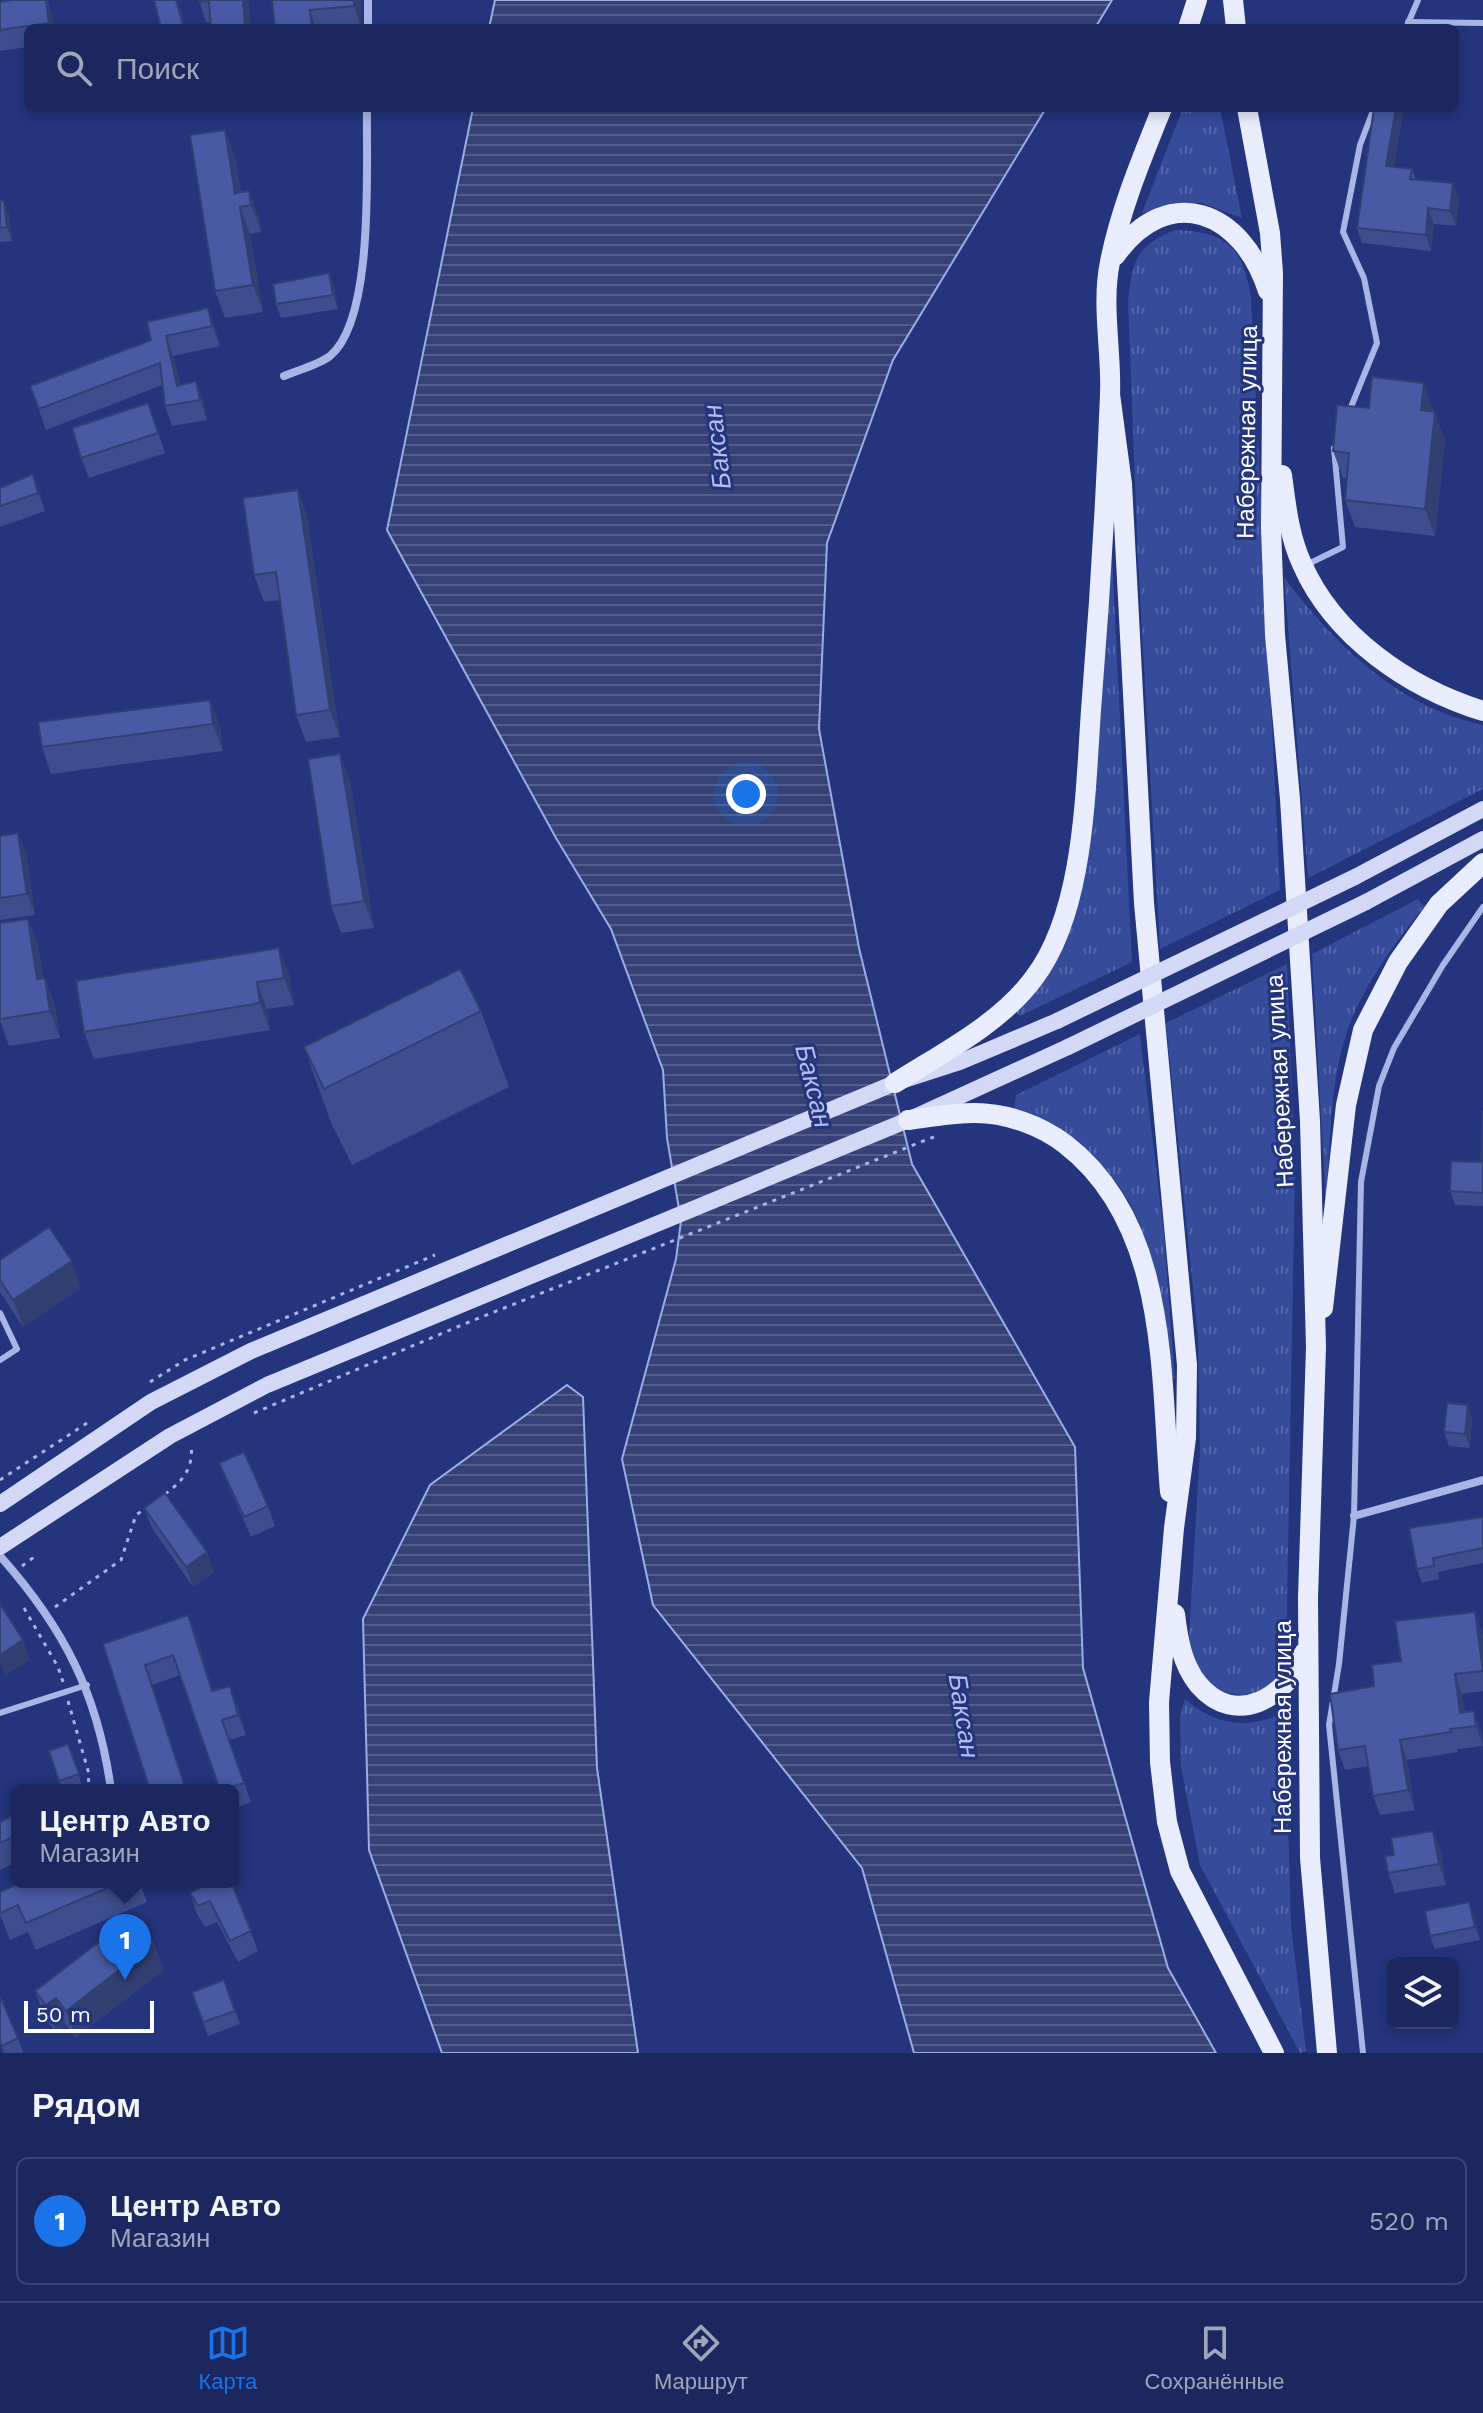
<!DOCTYPE html>
<html lang="ru">
<head>
<meta charset="utf-8">
<style>
  :root { --surface:#1b275e; --page:#283367; --text:#f1f3f6; --muted:#a0a5bc; --line:#394473; --accent:#1a73e8 }
  body { margin:0; font-family:"Work Sans",sans-serif; background:var(--page); color:var(--text) }
  .controls { position:absolute; right:24px; bottom:24px; display:grid; overflow:hidden; border-radius:12px; box-shadow:0 4px 12px #0003 }
  .controls button { width:72px; height:72px; display:grid; place-items:center; padding:0; border:0; border-bottom:2px solid var(--line); background:var(--surface); color:var(--text); font:40px sans-serif }
  .scale { position:absolute; left:24px; bottom:20px; width:130px; box-sizing:border-box; padding-left:8px; border:4px solid #fff; border-top:0; font-size:22px; line-height:28px; white-space:nowrap; color:#fff; -webkit-text-stroke:6px #24347d; paint-order:stroke }
  .you { position:absolute; left:746px; top:794px; width:28px; height:28px; margin:-20px; border:6px solid #fff; border-radius:50%; background:#1a73e8; box-shadow:0 0 0 12px #1a73e833 }
  .badge { display:grid; place-items:center; width:52px; height:52px; border-radius:50%; background:var(--accent); color:#fff; font-size:26px; font-weight:700 }
  .pin { position:absolute; translate:-50% -66px; filter:drop-shadow(0 2px 4px #0008) }
  .pin::after { content:''; position:absolute; top:42px; width:28px; height:24px; background:inherit; clip-path:polygon(0 0,100% 0,50% 100%) }
  .popup { position:absolute; left:11px; top:1784px; width:228px; height:104px; box-sizing:border-box; display:grid; place-content:center; border-radius:12px; background:var(--surface); filter:drop-shadow(0 2px 6px #0005); font-size:26px; white-space:nowrap; color:var(--muted) }
  .popup b { font-size:30px; color:var(--text) }
  .popup::after { content:''; position:absolute; left:50%; top:100%; margin-left:-16px; border:16px solid transparent; border-top-color:var(--surface) }
  .list { margin:0; padding:0; list-style:none }
  h2 { display:flex; justify-content:space-between; align-items:center; height:104px; margin:0; padding:0 32px; font-size:34px }
  h2 small { font-size:26px; font-weight:400; color:var(--muted) }
  .list li { display:grid; grid-template-columns:52px 1fr auto; gap:24px; align-items:center; box-sizing:border-box; height:128px; margin:0 16px 16px; padding:0 16px; border:2px solid var(--line); border-radius:12px }
  .list b { display:block; font-size:30px; white-space:nowrap }
  .list p { margin:0; font-size:26px; white-space:nowrap; color:var(--muted) }
  .list em { font-size:26px; font-style:normal; color:var(--muted) }
  .icon { flex:none; width:44px; height:44px; fill:none; stroke:currentColor; stroke-width:2; stroke-linecap:round; stroke-linejoin:round }
  .map { position:relative; flex:none; width:1483px; height:2053px; overflow:hidden }
  .search { position:absolute; background:var(--surface); box-shadow:0 4px 12px #0003; left:24px; right:24px; top:24px; height:88px; display:flex; align-items:center; gap:20px; box-sizing:border-box; padding:0 28px; border-radius:12px; color:var(--muted); font-size:30px }
  .sheet { height:248px; background:var(--surface) }
  nav { display:flex; justify-content:space-around; align-items:center; box-sizing:border-box; height:112px; border-top:2px solid var(--line); background:var(--surface); font-size:22px; color:var(--muted) }
  nav a { display:grid; justify-items:center; gap:4px }
  nav .on { color:var(--accent) }
  .map>svg:first-child { display:block }
</style>
</head>
<body>
<div class="map">
<svg width="1483" height="2053" viewBox="0 0 1483 2053">
  <defs>
    <pattern id="grass-tufts" width="24" height="20" patternUnits="userSpaceOnUse" patternTransform="scale(2)"><rect width="24" height="20" fill="#374b9b"/><path d="M3 7l-1-3M5 7V3M7 7l1-3M15 17l-1-3M17 17v-4M19 17l1-3" fill="none" stroke="#56a"/></pattern>
    <pattern id="water-rules" width="6" height="5" patternUnits="userSpaceOnUse" patternTransform="scale(2)"><rect width="6" height="5" fill="#354177"/><path d="M0 2.5h6" fill="none" stroke="#535e8b"/></pattern>
  </defs>
  <rect width="100%" height="100%" fill="#24347d"/>
  <!-- grass -->
  <g fill="url(#grass-tufts)">
    <path d="M1183,108H1220L1242,218L1202,203H1181L1142,213Z"/>
    <path d="M1175,230C1227,232 1243,247 1251,298L1280,890L1160,949L1138,560L1128,300C1133,259 1136,246 1175,230Z"/>
    <path d="M1112,556L1132,962L1020,1016L1015,1011C1045,981 1061,953 1074,913Z"/>
    <path d="M1284,577C1335,645 1398,707 1483,725V789L1308,878Z"/>
    <path d="M1418,899L1424,907C1398,939 1374,971 1356,1009C1328,1068 1331,1143 1326,1207L1312,954Z"/>
    <path d="M1287,964L1295,1174L1286,1659C1282,1666 1279,1676 1275,1682C1258,1702 1218,1697 1203,1677C1193,1664 1191,1653 1189,1637L1200,1450L1198,1338L1166,1023Z"/>
    <path d="M1140,1034L1164,1235L1175,1379L1172,1378C1153,1251 1148,1163 1014,1110L1016,1095Z"/>
    <path d="M1185,1699C1215,1725 1247,1730 1283,1713L1285,1717L1291,1925L1306,2051L1300,2053L1200,1865L1181,1766L1180,1716Z"/>
  </g>
  <!-- water -->
  <g fill="url(#water-rules)" stroke="#9dace6" stroke-width="2">
    <path d="M495,0H1112L1095,28H489Z"/>
    <path d="M473,108H1046L893,360L827,543L819,729L859,948L912,1164L1075,1447L1083,1668L1168,1968L1216,2053H914L862,1868L653,1605L622,1459L676,1259L681,1221L667,1138L663,1070L611,929L556,838L387,530Z"/>
    <path d="M567,1385L583,1397L597,1768L638,2053H442L369,1850L363,1619L430,1485Z"/>
  </g>
  <g fill="none" stroke-linecap="round" stroke-linejoin="round">
    <!-- path -->
    <g stroke="#a8b5e6" stroke-width="3" stroke-dasharray="4 6" stroke-linecap="butt">
      <path d="M150,1382L185,1360L435,1255"/>
      <path d="M254,1413L469,1322L936,1136"/>
      <path d="M0,1480L87,1423"/>
      <path d="M165,1494C182,1482 194,1468 191,1445"/>
      <path d="M22,1566L34,1557"/>
      <path d="M55,1607L121,1560L136,1515L146,1508"/>
      <path d="M24,1608L58,1667L63,1682"/>
      <path d="M68,1701L89,1774L88,1790"/>
    </g>
    <!-- service -->
    <g stroke="#a8b5e6" stroke-width="6">
      <path d="M1408,22L1483,23"/>
      <path d="M1406,28L1418,0"/>
      <path d="M1349,412L1377,343L1364,278L1343,232L1360,145L1374,108"/>
      <path d="M1306,565L1343,547L1334,448"/>
      <path d="M0,1313L17,1349L0,1360"/>
      <path d="M0,1713L87,1685"/>
      <path d="M1363,2053L1329,1725L1339,1664L1354,1516L1361,1182L1379,1086L1394,1048L1443,965L1483,907"/>
    </g>
    <!-- minor -->
    <g stroke="#a8b5e6" stroke-width="8">
      <path d="M368,28V0"/>
      <path d="M284,376C298,370 318,365 330,356C375,319 366,165 367,108"/>
      <path d="M1354,1516L1483,1480"/>
      <path d="M0,1556C64,1628 98,1694 111,1790"/>
    </g>
    <!-- secondary -->
    <g stroke="#d2d8f5" stroke-width="16">
      <path d="M1355,877L1483,809"/>
      <path d="M1366,902L1483,839"/>
      <path d="M0,1504L151,1402L251,1351L895,1083L960,1062L1057,1021"/>
      <path d="M0,1547L170,1436L267,1385L908,1120L1068,1047"/>
    </g>
    <!-- primary -->
    <g stroke="#e9ecfd" stroke-width="20">
      <path d="M1233,0L1236,28"/>
      <path d="M1188,28L1197,0"/>
      <path d="M1247,108L1270,233L1273,273L1271,528L1275,635L1290,799L1310,1121L1316,1347L1308,1598L1310,1858L1327,2053"/>
      <path d="M1115,256C1169,180 1243,212 1268,291"/>
      <path d="M1110,394L1122,484L1144,903L1187,1365L1186,1438L1174,1528L1159,1702L1160,1762L1167,1822L1180,1871L1274,2053"/>
      <path d="M1282,475C1286,505 1289,536 1302,564C1334,637 1409,688 1483,711"/>
      <path d="M895,1083C942,1053 1000,1024 1034,978C1087,908 1085,782 1092,697C1100,597 1106,496 1110,395C1112,353 1101,305 1110,262C1120,210 1142,158 1162,108"/>
      <path d="M908,1120C930,1117 953,1113 975,1113C1006,1113 1040,1125 1065,1144C1169,1224 1160,1373 1170,1492"/>
      <path d="M1323,1308L1346,1105L1363,1030L1398,962L1439,904L1483,863"/>
      <path d="M1175,1614C1178,1639 1182,1664 1198,1684C1236,1729 1287,1697 1304,1653"/>
    </g>
    <!-- secondary-bridge -->
    <g stroke="#d2d8f5" stroke-width="16">
      <path d="M1057,1021L1355,877"/>
      <path d="M1068,1047L1366,902"/>
    </g>
  </g>
  <!-- wall -->
  <g fill="#3e4d8d">
    <path d="M13,0H47L52,16L54,28H28V47L0,51V2Z"/>
    <path d="M199,0H248L251,28H211L210,22H206Z"/>
    <path d="M272,0H361V27L347,28H275Z"/>
    <path d="M225,130L235,157L241,192L249,191L259,218L261,232L250,234L263,312L225,318L215,291Z"/>
    <path d="M1394,167L1412,169L1416,180L1453,183L1459,199L1456,226L1434,224L1431,251L1362,243L1357,228Z"/>
    <path d="M0,201L9,214L12,241L0,242Z"/>
    <path d="M329,273L334,287L338,309L281,318L276,304Z"/>
    <path d="M208,308L215,328L220,346L173,356L180,385L196,381L203,402L207,420L172,426L165,406L162,385L46,430L30,386L151,340Z"/>
    <path d="M1424,383L1433,412L1445,439L1435,536L1355,527L1345,500L1347,479L1343,478L1333,451L1369,408Z"/>
    <path d="M148,403L165,453L89,478L81,458Z"/>
    <path d="M0,488L40,492L45,511L0,527Z"/>
    <path d="M298,490L307,517L340,737L306,742L296,715L280,600L264,602L254,575Z"/>
    <path d="M210,700L220,727L223,751L51,774L42,747Z"/>
    <path d="M340,754L350,781L374,928L341,933L331,906Z"/>
    <path d="M18,833L26,853L35,915L0,920V836Z"/>
    <path d="M28,919L38,945L43,978H45L55,1005L60,1038L9,1046L0,1021V923Z"/>
    <path d="M289,974L294,1005L267,1009L270,1030L94,1059L84,1032L76,981Z"/>
    <path d="M481,1011L509,1087L352,1165L331,1123L304,1047Z"/>
    <path d="M1483,1111V1206L1455,1205L1450,1191L1481,1162Z"/>
    <path d="M0,1260L81,1288L23,1327L0,1292Z"/>
    <path d="M1468,1405L1472,1418L1470,1448L1449,1446L1444,1432Z"/>
    <path d="M219,1463L268,1506L275,1526L251,1537L227,1483Z"/>
    <path d="M144,1508L207,1552L214,1572L193,1587L152,1528Z"/>
    <path d="M1483,1517V1563L1438,1572L1439,1579L1422,1583L1417,1569Z"/>
    <path d="M1475,1612L1482,1632L1483,1640V1691L1462,1694L1465,1712L1481,1731L1483,1746L1457,1749L1458,1752L1407,1760L1415,1810L1380,1815L1373,1796L1368,1766L1345,1770L1338,1750L1374,1686L1401,1661Z"/>
    <path d="M196,1635L213,1691L237,1706L246,1735L229,1740L251,1802L233,1809V1790H220L180,1675L152,1685L103,1644Z"/>
    <path d="M68,1744L83,1788L77,1790H62L49,1751Z"/>
    <path d="M17,1814V1862L0,1870V1822Z"/>
    <path d="M1441,1851L1446,1885L1395,1893L1388,1873Z"/>
    <path d="M22,1882H140L147,1902L36,1950L28,1932L10,1940L0,1915V1892Z"/>
    <path d="M203,1882H233L232,1883L258,1951L238,1962L217,1922L205,1927L197,1914L190,1893L204,1886Z"/>
    <path d="M1474,1915L1480,1940L1435,1949L1430,1936Z"/>
    <path d="M164,1970L76,2037L66,2025L56,2032L45,2018L35,1991Z"/>
    <path d="M224,1980L240,2024L208,2036L192,1992Z"/>
    <path d="M0,1996L18,2038L23,2052L21,2053H4L0,2043Z"/>
  </g>
  <!-- shaded-wall -->
  <g fill="#323f73">
    <path d="M46,0L52,16L54,28H51L49,23Z"/>
    <path d="M176,0H178L186,28H184Z"/>
    <path d="M243,0H248L251,28H245Z"/>
    <path d="M354,0H361V27L354,6Z"/>
    <path d="M310,10L316,28H312Z"/>
    <path d="M1396,108H1404L1392,181L1386,166Z"/>
    <path d="M225,130L235,157L243,207H240L250,234L263,312L253,285L235,193Z"/>
    <path d="M1453,183L1459,199L1456,226L1450,211Z"/>
    <path d="M249,191L259,218L261,232L251,205Z"/>
    <path d="M4,201L9,214L12,241L7,227Z"/>
    <path d="M1428,208L1434,224L1431,251L1426,235Z"/>
    <path d="M329,273L334,287L338,309L333,295Z"/>
    <path d="M208,308L215,328L220,346L212,326Z"/>
    <path d="M166,336L173,356L184,406L177,386Z"/>
    <path d="M196,381L203,402L207,420L200,400Z"/>
    <path d="M1424,383L1433,410L1431,437L1421,410Z"/>
    <path d="M1435,412L1445,439L1435,536L1425,509Z"/>
    <path d="M33,474L40,492L45,511L38,493Z"/>
    <path d="M298,490L307,517L340,737L330,710Z"/>
    <path d="M210,700L220,727L223,751L213,724Z"/>
    <path d="M340,754L350,781L374,928L364,901Z"/>
    <path d="M18,833L26,853L35,915L27,894Z"/>
    <path d="M28,919L38,945L47,1006L37,979Z"/>
    <path d="M279,948L289,974L294,1005L284,978Z"/>
    <path d="M45,978L55,1005L60,1038L50,1011Z"/>
    <path d="M257,982L267,1009L270,1030L260,1003Z"/>
    <path d="M72,1261L81,1288L23,1327L13,1300Z"/>
    <path d="M1468,1405L1472,1418L1470,1448L1465,1434Z"/>
    <path d="M207,1552L214,1572L193,1587L186,1567Z"/>
    <path d="M1475,1612L1482,1632L1483,1640V1670Z"/>
    <path d="M188,1615L196,1635L219,1711L212,1691Z"/>
    <path d="M23,1640L30,1660L5,1676L0,1661V1655Z"/>
    <path d="M1455,1674L1462,1694L1467,1727L1460,1713Z"/>
    <path d="M230,1686L237,1706L246,1735L238,1715Z"/>
    <path d="M1474,1711L1481,1731L1483,1746L1476,1726Z"/>
    <path d="M1400,1740L1407,1760L1415,1810L1408,1790Z"/>
    <path d="M1433,1831L1441,1851L1446,1885L1439,1864Z"/>
    <path d="M1469,1902L1474,1915L1480,1940L1475,1927Z"/>
    <path d="M154,1943L164,1970L76,2037L66,2011Z"/>
    <path d="M56,1998L66,2025L56,2032L46,2005Z"/>
  </g>
  <!-- building -->
  <g fill="#485aa4" stroke="#323f73" stroke-width="2">
    <path d="M13,0H46L49,23L0,30V2Z"/>
    <path d="M154,0H176L184,28H161Z"/>
    <path d="M199,0H243L245,28H211L209,1L199,2Z"/>
    <path d="M272,0H354V6L310,10L312,28H275Z"/>
    <path d="M1374,108H1396L1386,166L1412,169L1410,179L1453,183L1450,211L1428,208L1426,235L1357,228Z"/>
    <path d="M225,130L235,193L249,191L251,205L240,207L253,285L215,291L190,135Z"/>
    <path d="M0,201H4L7,227L0,228Z"/>
    <path d="M329,273L333,295L276,304L273,284Z"/>
    <path d="M208,308L212,326L166,336L177,386L196,381L200,400L165,406L160,363L39,409L30,386L151,340L147,322Z"/>
    <path d="M1372,377L1424,383L1421,410L1435,412L1425,509L1345,500L1349,453L1333,451L1337,405L1369,408Z"/>
    <path d="M148,403L158,433L81,458L72,428Z"/>
    <path d="M33,474L38,493L0,506V488Z"/>
    <path d="M298,490L330,710L296,715L276,572L254,575L243,498Z"/>
    <path d="M210,700L213,724L42,747L38,722Z"/>
    <path d="M340,754L364,901L331,906L308,759Z"/>
    <path d="M18,833L27,894L0,898V836Z"/>
    <path d="M28,919L37,979L45,978L50,1011L0,1019V923Z"/>
    <path d="M279,948L284,978L257,982L260,1003L84,1032L76,981Z"/>
    <path d="M460,969L481,1011L324,1089L304,1047Z"/>
    <path d="M1483,1111V1193L1450,1191L1451,1161L1481,1162Z"/>
    <path d="M49,1227L72,1261L13,1300L0,1280V1260Z"/>
    <path d="M1447,1403L1468,1405L1465,1434L1444,1432Z"/>
    <path d="M244,1452L268,1506L244,1517L219,1463Z"/>
    <path d="M165,1493L207,1552L186,1567L144,1508Z"/>
    <path d="M1483,1517V1548L1433,1558L1434,1566L1417,1569L1409,1528Z"/>
    <path d="M0,1604L23,1640L0,1655Z"/>
    <path d="M1475,1612L1483,1671L1455,1674L1460,1713L1474,1711L1476,1726L1450,1729L1451,1732L1400,1740L1408,1790L1373,1796L1365,1746L1338,1750L1330,1694L1374,1686L1372,1665L1401,1661L1395,1621Z"/>
    <path d="M188,1615L212,1691L230,1686L238,1715L222,1720L244,1783L220,1790L173,1655L145,1665L186,1790H150L103,1644Z"/>
    <path d="M68,1744L79,1774L59,1781L49,1751Z"/>
    <path d="M17,1814V1835L0,1843V1822Z"/>
    <path d="M1433,1831L1439,1864L1388,1873L1385,1856L1394,1855L1391,1838Z"/>
    <path d="M22,1882H121L26,1923L18,1905L0,1913V1892Z"/>
    <path d="M204,1882H231L251,1931L230,1941L210,1901L198,1906L190,1893L205,1885Z"/>
    <path d="M1469,1902L1475,1927L1430,1936L1425,1911Z"/>
    <path d="M133,1916L154,1943L66,2011L56,1998L46,2005L35,1991Z"/>
    <path d="M224,1980L235,2011L203,2022L192,1992Z"/>
    <path d="M0,1996L18,2038L2,2046L0,2041Z"/>
  </g>
  <g text-anchor="middle" dominant-baseline="central" stroke-width="6" stroke-linejoin="round" paint-order="stroke">
    <!-- street labels -->
    <g font-size="24" fill="#fff" stroke="#24347d">
      <text transform="translate(1247 432) rotate(-89)">Набережная улица</text>
      <text transform="translate(1280 1081) rotate(-93)">Набережная улица</text>
      <text transform="translate(1283 1727) rotate(-90)">Набережная улица</text>
    </g>
    <!-- water labels -->
    <g font-size="26" font-style="italic" fill="#b4bfed" stroke="#24347d">
      <text transform="translate(717 447) rotate(-97)">Баксан</text>
      <text transform="translate(814 1086) rotate(76)">Баксан</text>
      <text transform="translate(964 1716) rotate(81)">Баксан</text>
    </g>
  </g>
</svg>
<div class="controls">
<button><svg class="icon" aria-label="layers" viewBox="0 0 24 24"><path d="M12 4l9 5-9 5-9-5zM3 14l9 5 9-5"/></svg></button>
</div>
<div class="scale">50 m</div>
<div class="you"></div>
<div class="pin badge" style="left:125px;top:1980px">1</div>
<div class="popup"><b>Центр Авто</b>Магазин</div>
<div class="search"><svg class="icon" aria-label="search" viewBox="0 0 24 24"><circle cx="10" cy="10" r="6"/><path d="M15 15l6 6"/></svg>Поиск</div>
</div>
<section class="sheet">
<h2>Рядом<small></small></h2>
<ul class="list">
<li><span class="badge">1</span><div><b>Центр Авто</b><p>Магазин</p></div><em>520 m</em></li>
</ul>
</section>
<nav>
<a class="on"><svg class="icon" aria-label="map" viewBox="0 0 24 24"><path d="M3 6l6-2 6 2 6-2v14l-6 2-6-2-6 2zM9 4v14M15 6v14"/></svg>Карта</a>
<a><svg class="icon" aria-label="directions" viewBox="0 0 24 24"><path d="M12 3l9 9-9 9-9-9zM9 14v-3h6M13 9l2 2-2 2"/></svg>Маршрут</a>
<a><svg class="icon" aria-label="saved" viewBox="0 0 24 24"><path d="M7 4h10v16l-5-4-5 4z"/></svg>Сохранённые</a>
</nav>
</body>
</html>
